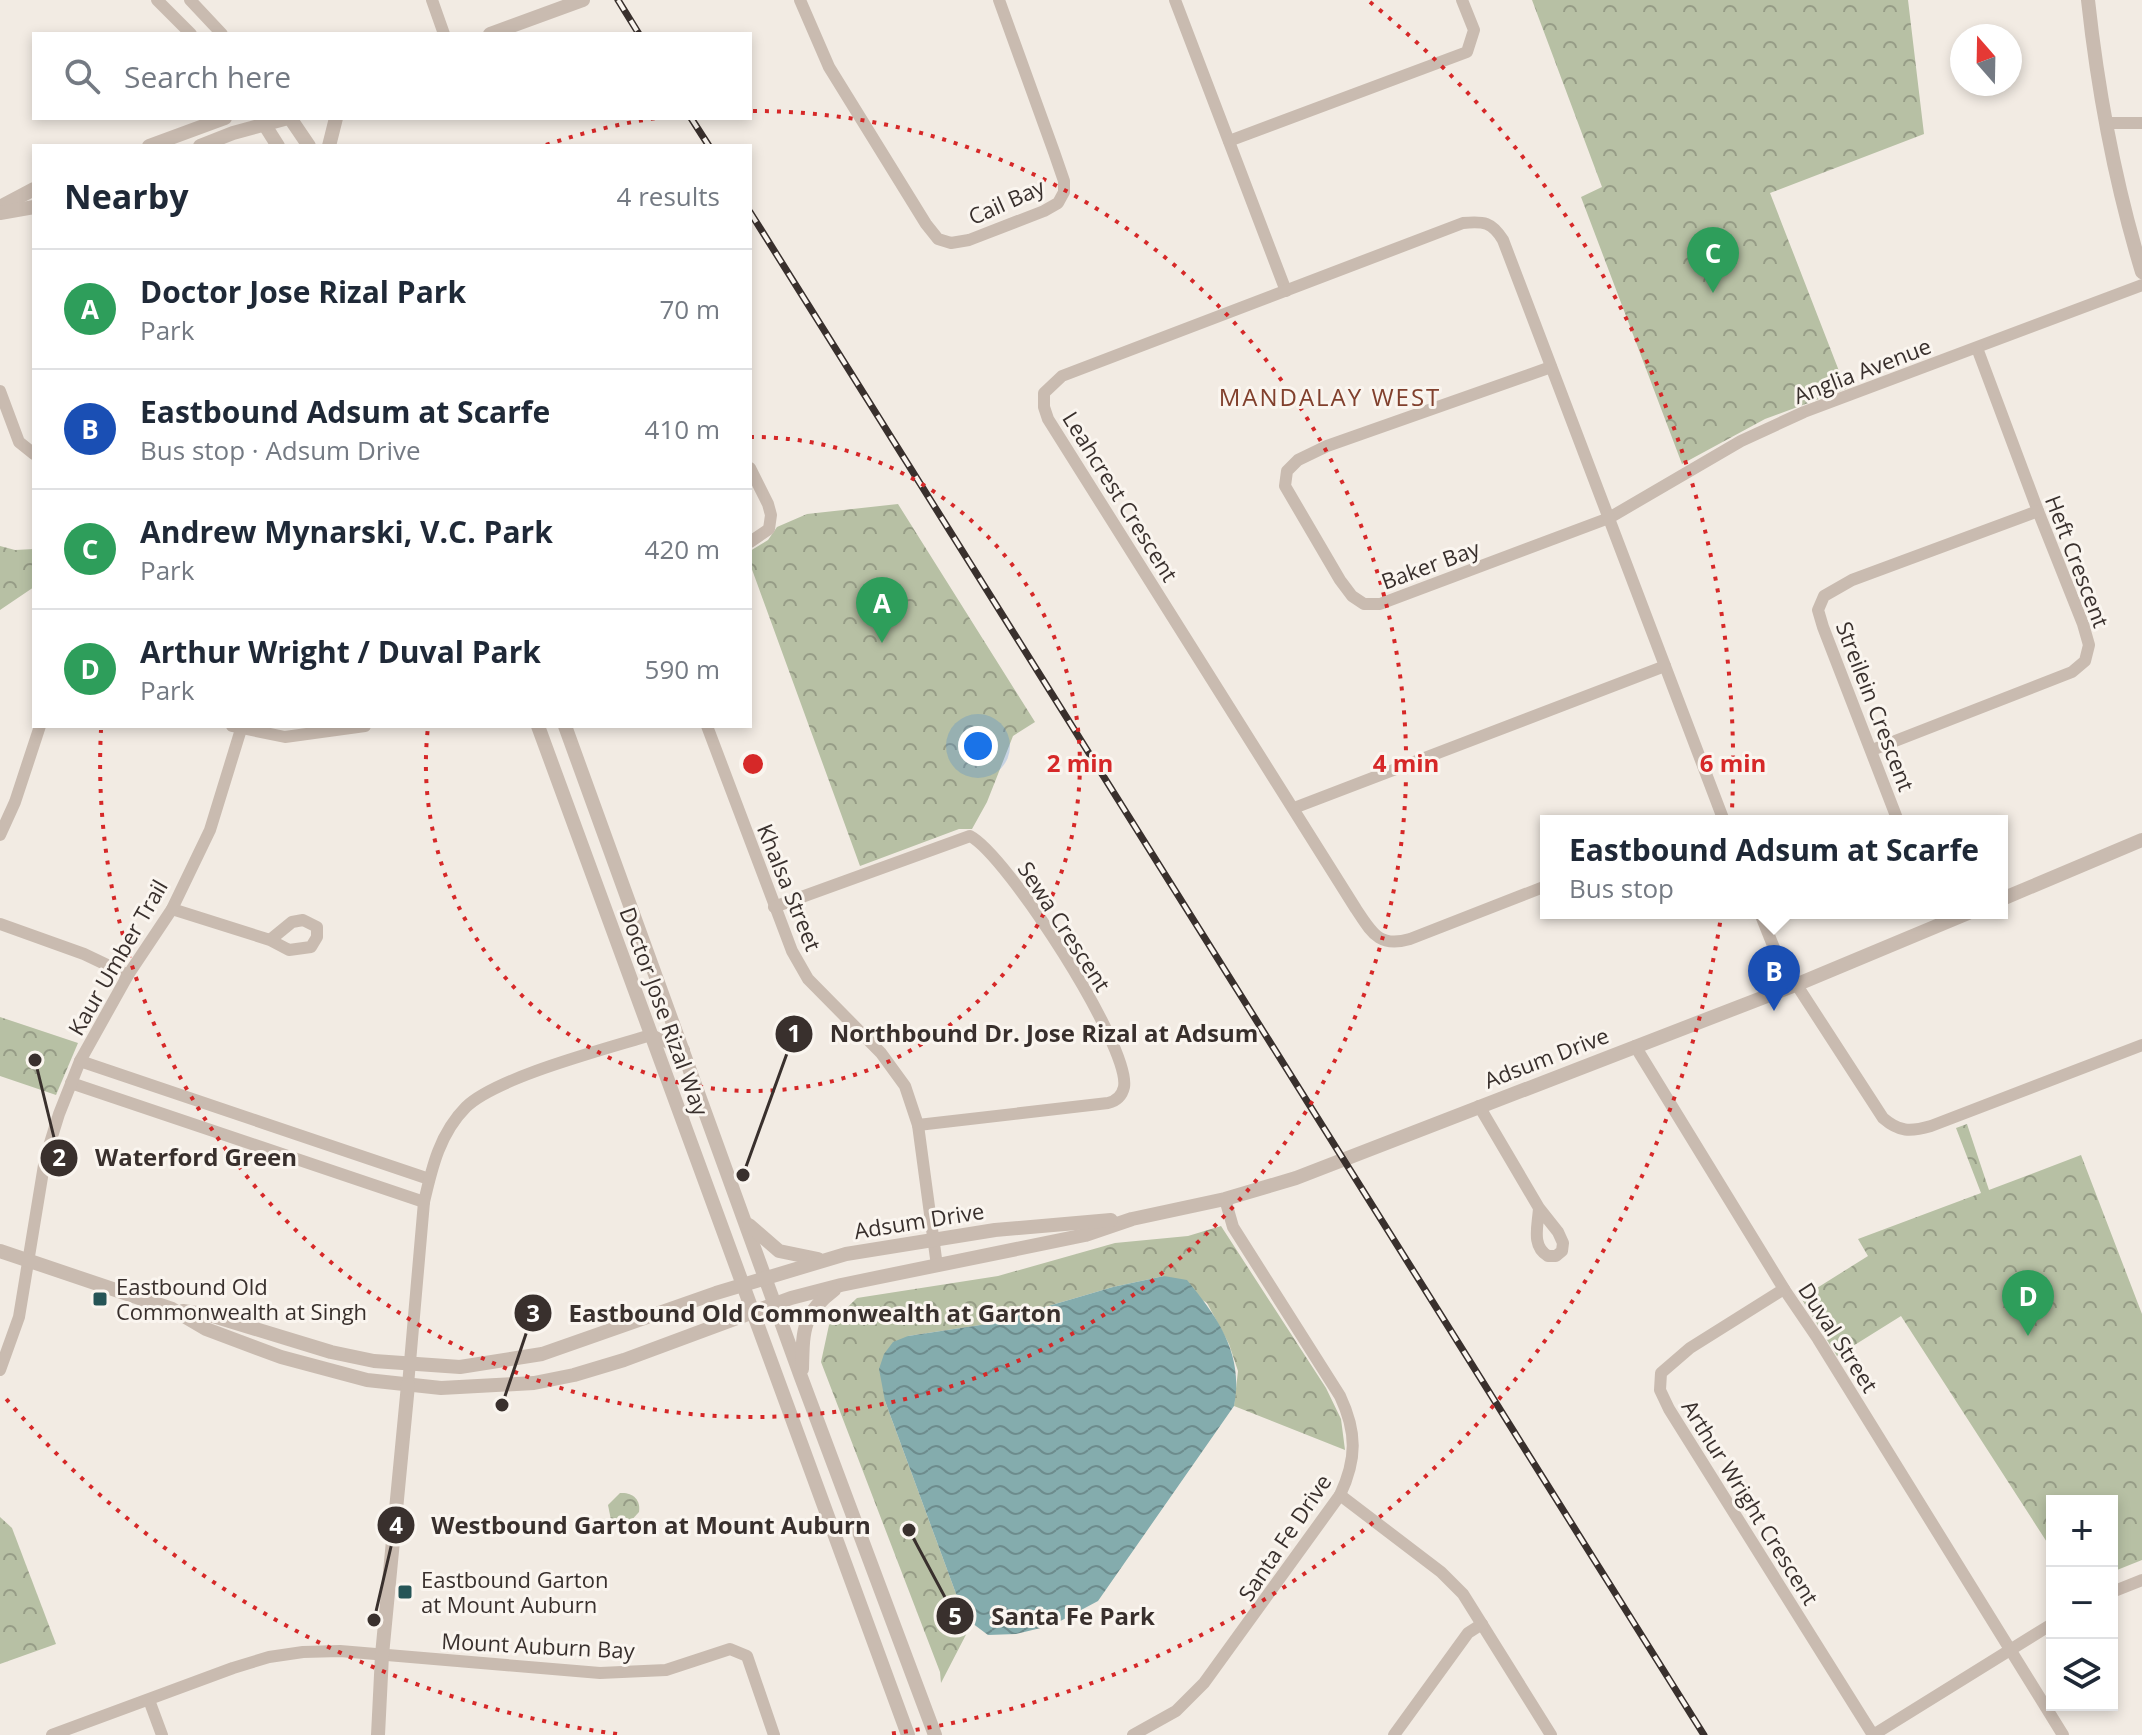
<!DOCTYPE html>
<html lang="en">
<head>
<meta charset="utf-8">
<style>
  :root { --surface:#fff; --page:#f2f2f3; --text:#1f2937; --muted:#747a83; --line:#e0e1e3; --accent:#265557 }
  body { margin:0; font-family:"Open Sans",sans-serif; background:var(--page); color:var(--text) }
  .controls { position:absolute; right:24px; bottom:24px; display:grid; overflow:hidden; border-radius:0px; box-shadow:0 4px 12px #0003 }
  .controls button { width:72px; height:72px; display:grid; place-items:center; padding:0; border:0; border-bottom:2px solid var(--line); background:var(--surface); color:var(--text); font:40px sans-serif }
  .compass { position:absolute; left:1950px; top:24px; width:72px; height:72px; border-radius:50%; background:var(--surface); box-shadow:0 4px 12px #0003; rotate:340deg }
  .you { position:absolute; left:978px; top:746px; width:28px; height:28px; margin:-20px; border:6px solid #fff; border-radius:50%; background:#1a73e8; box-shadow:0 0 0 12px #1a73e833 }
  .badge { display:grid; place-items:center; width:52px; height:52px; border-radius:50%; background:var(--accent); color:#fff; font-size:26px; font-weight:700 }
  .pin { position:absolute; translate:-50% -66px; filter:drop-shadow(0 2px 4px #0008) }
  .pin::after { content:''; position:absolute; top:42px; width:28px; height:24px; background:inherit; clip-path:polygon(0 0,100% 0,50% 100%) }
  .popup { position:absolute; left:1540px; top:815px; width:468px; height:104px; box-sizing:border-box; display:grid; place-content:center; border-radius:0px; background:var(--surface); filter:drop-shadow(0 2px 6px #0005); font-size:26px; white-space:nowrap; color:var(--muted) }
  .popup b { font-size:30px; color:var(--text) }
  .popup::after { content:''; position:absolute; left:50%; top:100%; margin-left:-16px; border:16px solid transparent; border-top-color:var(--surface) }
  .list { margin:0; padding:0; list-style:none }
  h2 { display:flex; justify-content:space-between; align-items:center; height:104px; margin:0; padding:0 32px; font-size:34px }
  h2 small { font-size:26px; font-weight:400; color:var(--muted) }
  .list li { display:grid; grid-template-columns:52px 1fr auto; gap:24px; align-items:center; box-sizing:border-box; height:120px; padding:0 32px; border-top:2px solid var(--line) }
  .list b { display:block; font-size:30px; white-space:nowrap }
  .list p { margin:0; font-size:26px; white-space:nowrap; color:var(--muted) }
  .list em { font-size:26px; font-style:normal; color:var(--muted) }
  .icon { flex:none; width:44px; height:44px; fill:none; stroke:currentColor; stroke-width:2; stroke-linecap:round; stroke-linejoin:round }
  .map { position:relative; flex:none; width:2142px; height:1735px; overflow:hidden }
  .search { position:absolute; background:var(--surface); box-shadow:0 4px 12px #0003; left:32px; top:32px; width:720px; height:88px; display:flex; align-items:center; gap:20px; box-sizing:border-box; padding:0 28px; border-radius:0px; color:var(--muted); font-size:30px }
  .panel { position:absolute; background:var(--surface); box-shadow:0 4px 12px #0003; left:32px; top:144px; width:720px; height:584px; border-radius:0px }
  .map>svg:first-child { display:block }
</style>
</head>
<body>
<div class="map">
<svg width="2142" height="1735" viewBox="0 0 2142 1735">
  <defs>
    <pattern id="park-crowns" width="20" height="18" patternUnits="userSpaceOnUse" patternTransform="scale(2)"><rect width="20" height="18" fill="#b7c0a4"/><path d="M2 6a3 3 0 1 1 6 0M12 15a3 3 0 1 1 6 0" fill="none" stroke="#969c86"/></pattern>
    <pattern id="water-waves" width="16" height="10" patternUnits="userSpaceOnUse" patternTransform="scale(2)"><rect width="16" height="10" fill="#84acad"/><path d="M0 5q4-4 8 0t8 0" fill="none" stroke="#6d8c8d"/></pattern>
  </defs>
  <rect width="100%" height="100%" fill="#f2ebe3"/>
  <!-- park -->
  <g fill="url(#park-crowns)">
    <path d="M1532,0H1908L1924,134L1770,193L1846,389L1765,419L1682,464L1581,197L1602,187Z"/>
    <path d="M898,504L1035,722L1013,736L987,802L972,829H959L860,866L750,564V551L768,540L777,527L807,514Z"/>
    <path d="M0,546L15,550L34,549V587L0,610Z"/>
    <path d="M0,1017L78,1043L56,1095L0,1076Z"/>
    <path d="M1967,1124L1989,1190L2081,1155L2142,1314V1560L2112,1572V1501H2052V1550L1901,1316L1837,1356L1801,1298L1868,1256L1858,1239L1981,1193L1956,1128Z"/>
    <path d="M1221,1226L1326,1388L1341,1419L1345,1450L1234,1406L1238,1371L1229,1344L1207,1303L1164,1276L1113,1287L987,1324L908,1336L885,1401L962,1610L972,1623L941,1683L940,1672L821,1362L829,1325L857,1298L998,1276L1115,1243L1188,1236Z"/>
    <path d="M620,1493C632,1492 641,1499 639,1512L629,1523L612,1525L608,1505Z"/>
    <path d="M0,1517L12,1528L56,1644L0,1664Z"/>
  </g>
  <!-- water -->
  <path fill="url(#water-waves)" d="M1164,1276L1187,1280C1219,1319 1244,1355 1234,1406L1098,1601L1053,1625L1016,1634L988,1635L972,1623L962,1610L885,1401L879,1369L884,1354L893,1342L908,1336L987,1324L1113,1287Z"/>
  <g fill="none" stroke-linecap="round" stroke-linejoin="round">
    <!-- minor -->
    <g stroke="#c9bbb0" stroke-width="12">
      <path d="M157,0L191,34"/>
      <path d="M190,0L222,34"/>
      <path d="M432,0L444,34"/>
      <path d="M800,0L829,67L926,224L938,239L951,243L969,240L1044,211L1058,203L1064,192V181L1054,152L999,0"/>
      <path d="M1175,0L1286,291"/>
      <path d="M2106,123H2142"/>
      <path d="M1229,141L1467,52L1474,30L1462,0"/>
      <path d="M1551,367L1327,446L1298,460L1287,471L1285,486L1340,580L1352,596L1364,604H1380L1609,518L1741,441L1804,412L2142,285"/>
      <path d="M0,391L19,442L34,454"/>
      <path d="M750,468L768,504L771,515L769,529L750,542"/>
      <path d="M232,726L285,737L365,726"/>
      <path d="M707,726L792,951L808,979L881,1053L905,1086L918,1125L937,1266"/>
      <path d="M1872,750L2072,672L2085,661L2089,645L2083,624L2038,511L1977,348"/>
      <path d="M1294,808L1665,666"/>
      <path d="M1898,821L1823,627L1818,610L1824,596L1852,580L2038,511"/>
      <path d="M0,835L15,802L40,726"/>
      <path d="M1546,886L1410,939C1379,948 1372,933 1356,909L1048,419L1044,407V393L1062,376L1463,223C1484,221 1492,222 1503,240L1724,821"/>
      <path d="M774,907L970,836C1007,855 1131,1047 1124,1087C1122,1096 1116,1101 1108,1103L918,1125"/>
      <path d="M172,909L270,940L289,950L311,947L317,937V927L303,920L292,922L270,940"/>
      <path d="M1760,913L1776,953L1883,1118C1899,1132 1910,1132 1931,1126L2142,1045"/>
      <path d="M0,924L84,954L128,975"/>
      <path d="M1635,1046L1784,1289L1818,1339L2063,1735"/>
      <path d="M80,1061L429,1179"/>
      <path d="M71,1083L424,1202"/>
      <path d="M1479,1106L1539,1208L1558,1232L1563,1243L1562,1251L1556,1256H1548C1531,1246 1538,1226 1539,1208"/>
      <path d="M1784,1289L1690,1348L1661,1373L1660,1390L1669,1409L1873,1735"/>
      <path d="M0,1370L19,1317L45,1159L59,1114L80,1061L128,975L172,909L210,830L242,726"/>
      <path d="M408,1385L424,1202C432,1167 440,1133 466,1107C497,1077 606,1049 651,1035L684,1050"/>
      <path d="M1340,1495L1441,1572L1463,1594L1551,1735"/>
      <path d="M2112,1592L2142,1580"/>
      <path d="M149,1700L162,1735"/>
      <path d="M52,1735L233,1668L269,1657L303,1652L340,1651L600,1673L666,1670L730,1649L747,1656L774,1735"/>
      <path d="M1133,1735L1176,1711L1204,1683L1340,1495C1357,1459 1357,1432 1340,1396L1233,1227L1225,1199"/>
      <path d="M1394,1735L1468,1633L1482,1624"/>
      <path d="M1873,1735L2052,1624"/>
    </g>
    <!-- tertiary -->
    <g stroke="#c9bbb0" stroke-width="14">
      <path d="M2088,0C2098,92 2115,183 2142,272"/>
      <path d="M490,34L583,0"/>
      <path d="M290,118L309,146"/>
      <path d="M261,119L278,146"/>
      <path d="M149,146L225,118"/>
      <path d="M200,146L233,133L288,118"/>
      <path d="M329,146L336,118"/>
      <path d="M0,207L34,189"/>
      <path d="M0,213L34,207"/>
      <path d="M538,726L908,1735"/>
      <path d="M565,726L801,1377L935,1735"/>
      <path d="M2002,899L2142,840"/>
      <path d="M749,1225L779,1251L818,1259"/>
      <path d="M0,1251L172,1309L206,1329L281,1357L367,1380L441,1388L534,1383L574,1375L624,1360L791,1298L841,1285L1085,1235L1132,1219L1225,1199L1296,1178L1798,984L1968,913"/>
      <path d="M183,1311L210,1315L331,1352L374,1361L460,1367L542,1354L716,1293L846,1254L995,1230L1111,1220"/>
      <path d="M802,1369C803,1331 802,1314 834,1290"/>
      <path d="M378,1735L382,1655L408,1385"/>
    </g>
    <!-- rail casing -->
    <g stroke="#39302d" stroke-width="7">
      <g id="rail">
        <path d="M618,0L639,34"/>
        <path d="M691,118L709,146"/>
        <path d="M750,212L1704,1735"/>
      </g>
    </g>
    <!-- rail -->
    <use href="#rail" stroke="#faf5ef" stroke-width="4" stroke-dasharray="12" stroke-linecap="butt"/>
  </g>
  <!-- distance rings -->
  <g fill="none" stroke="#d62828" stroke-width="4" stroke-dasharray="4 8">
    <path d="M750 437A327 327 0 1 1 428 727"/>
    <path d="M546 145A653 653 0 0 1 656 118M753 111A653 653 0 1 1 101 730"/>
    <path d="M617 1734A980 980 0 0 1 2 1394M1370 2A980 980 0 0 1 889 1734"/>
  </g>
  <!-- markers -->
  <g fill="#265557" stroke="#faf5ef" stroke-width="3">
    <rect x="92" y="1291" width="16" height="16" rx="4"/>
    <rect x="397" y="1584" width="16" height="16" rx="4"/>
  </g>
  <g text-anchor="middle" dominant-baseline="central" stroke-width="6" stroke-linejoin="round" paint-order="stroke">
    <!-- street labels -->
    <g font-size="22" fill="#39302d" stroke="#faf5ef">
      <text transform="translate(1006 201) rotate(-24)">Cail Bay</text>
      <text transform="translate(1862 370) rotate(-21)">Anglia Avenue</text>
      <text transform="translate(1121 496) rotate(58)">Leahcrest Crescent</text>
      <text transform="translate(2078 561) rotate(69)">Heft Crescent</text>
      <text transform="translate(1430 564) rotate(-20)">Baker Bay</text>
      <text transform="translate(1876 706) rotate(69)">Streilein Crescent</text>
      <text transform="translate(790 887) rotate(68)">Khalsa Street</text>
      <text transform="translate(1065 926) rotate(57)">Sewa Crescent</text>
      <text transform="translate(117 957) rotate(-60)">Kaur Umber Trail</text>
      <text transform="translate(665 1011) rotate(70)">Doctor Jose Rizal Way</text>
      <text transform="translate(1546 1057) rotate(-21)">Adsum Drive</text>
      <text transform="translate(919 1220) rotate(-9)">Adsum Drive</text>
      <text transform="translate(1839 1337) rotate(57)">Duval Street</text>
      <text transform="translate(1751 1502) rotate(58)">Arthur Wright Crescent</text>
      <text transform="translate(1284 1537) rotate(-56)">Santa Fe Drive</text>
      <text transform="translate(538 1645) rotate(3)">Mount Auburn Bay</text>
    </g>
    <!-- poi labels -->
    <g font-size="22" fill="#39302d" stroke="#faf5ef" text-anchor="start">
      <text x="116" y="1286">Eastbound Old<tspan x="116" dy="25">Commonwealth at Singh</tspan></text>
      <text x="421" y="1579">Eastbound Garton<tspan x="421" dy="25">at Mount Auburn</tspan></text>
    </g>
    <!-- neighbourhood labels -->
    <g font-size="24" letter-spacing="2" fill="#81402d" stroke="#faf5ef">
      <text x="1330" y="396">MANDALAY WEST</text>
    </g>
  </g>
  <circle cx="753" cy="764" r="12" fill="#d62828" stroke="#faf5ef" stroke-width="4"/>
  <g font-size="24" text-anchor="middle" font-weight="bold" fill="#d62828" stroke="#faf5ef" stroke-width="6" stroke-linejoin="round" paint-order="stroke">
    <text x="1080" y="772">2 min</text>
    <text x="1406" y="772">4 min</text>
    <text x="1733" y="772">6 min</text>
  </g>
  <!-- callouts -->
  <path fill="none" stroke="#39302d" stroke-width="3" d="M743 1175L794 1034M35 1060L59 1158M502 1405L533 1313M374 1620L396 1525M909 1530L955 1616"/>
  <g fill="#39302d" stroke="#faf5ef" stroke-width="3">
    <circle cx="743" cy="1175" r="8"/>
    <circle cx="35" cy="1060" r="8"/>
    <circle cx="502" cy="1405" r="8"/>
    <circle cx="374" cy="1620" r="8"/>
    <circle cx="909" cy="1530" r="8"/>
    <circle cx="794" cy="1034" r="20"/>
    <circle cx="59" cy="1158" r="20"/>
    <circle cx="533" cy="1313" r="20"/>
    <circle cx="396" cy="1525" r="20"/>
    <circle cx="955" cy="1616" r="20"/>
  </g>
  <g font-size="24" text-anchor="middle" font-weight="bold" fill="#fff">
    <text x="794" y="1042">1</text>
    <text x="59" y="1166">2</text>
    <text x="533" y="1322">3</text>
    <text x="396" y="1534">4</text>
    <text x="955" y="1625">5</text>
  </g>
  <g font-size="24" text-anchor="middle" font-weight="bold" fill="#39302d" stroke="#faf5ef" stroke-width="6" stroke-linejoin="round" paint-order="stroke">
    <text x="1044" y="1042">Northbound Dr. Jose Rizal at Adsum</text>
    <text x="196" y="1166">Waterford Green</text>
    <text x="815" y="1322">Eastbound Old Commonwealth at Garton</text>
    <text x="651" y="1534">Westbound Garton at Mount Auburn</text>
    <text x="1073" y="1625">Santa Fe Park</text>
  </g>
</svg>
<div class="controls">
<button>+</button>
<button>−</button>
<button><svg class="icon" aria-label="layers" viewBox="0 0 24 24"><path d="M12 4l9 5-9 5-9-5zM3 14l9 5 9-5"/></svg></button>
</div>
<svg class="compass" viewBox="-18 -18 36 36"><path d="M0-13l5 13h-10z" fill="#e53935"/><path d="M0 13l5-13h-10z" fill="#747a83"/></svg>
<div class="you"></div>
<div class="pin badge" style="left:882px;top:643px;background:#2e9e5b">A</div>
<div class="pin badge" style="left:1774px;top:1011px;background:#1a4fb4">B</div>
<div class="popup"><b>Eastbound Adsum at Scarfe</b>Bus stop</div>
<div class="pin badge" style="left:1713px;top:293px;background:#2e9e5b">C</div>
<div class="pin badge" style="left:2028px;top:1336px;background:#2e9e5b">D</div>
<div class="search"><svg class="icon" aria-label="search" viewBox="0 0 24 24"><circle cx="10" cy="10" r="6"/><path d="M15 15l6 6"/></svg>Search here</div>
<section class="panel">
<h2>Nearby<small>4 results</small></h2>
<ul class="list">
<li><span class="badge" style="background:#2e9e5b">A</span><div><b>Doctor Jose Rizal Park</b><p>Park</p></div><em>70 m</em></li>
<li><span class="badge" style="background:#1a4fb4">B</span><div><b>Eastbound Adsum at Scarfe</b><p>Bus stop · Adsum Drive</p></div><em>410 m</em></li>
<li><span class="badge" style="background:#2e9e5b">C</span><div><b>Andrew Mynarski, V.C. Park</b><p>Park</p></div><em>420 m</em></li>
<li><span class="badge" style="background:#2e9e5b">D</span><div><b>Arthur Wright / Duval Park</b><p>Park</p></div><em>590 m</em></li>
</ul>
</section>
</div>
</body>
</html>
